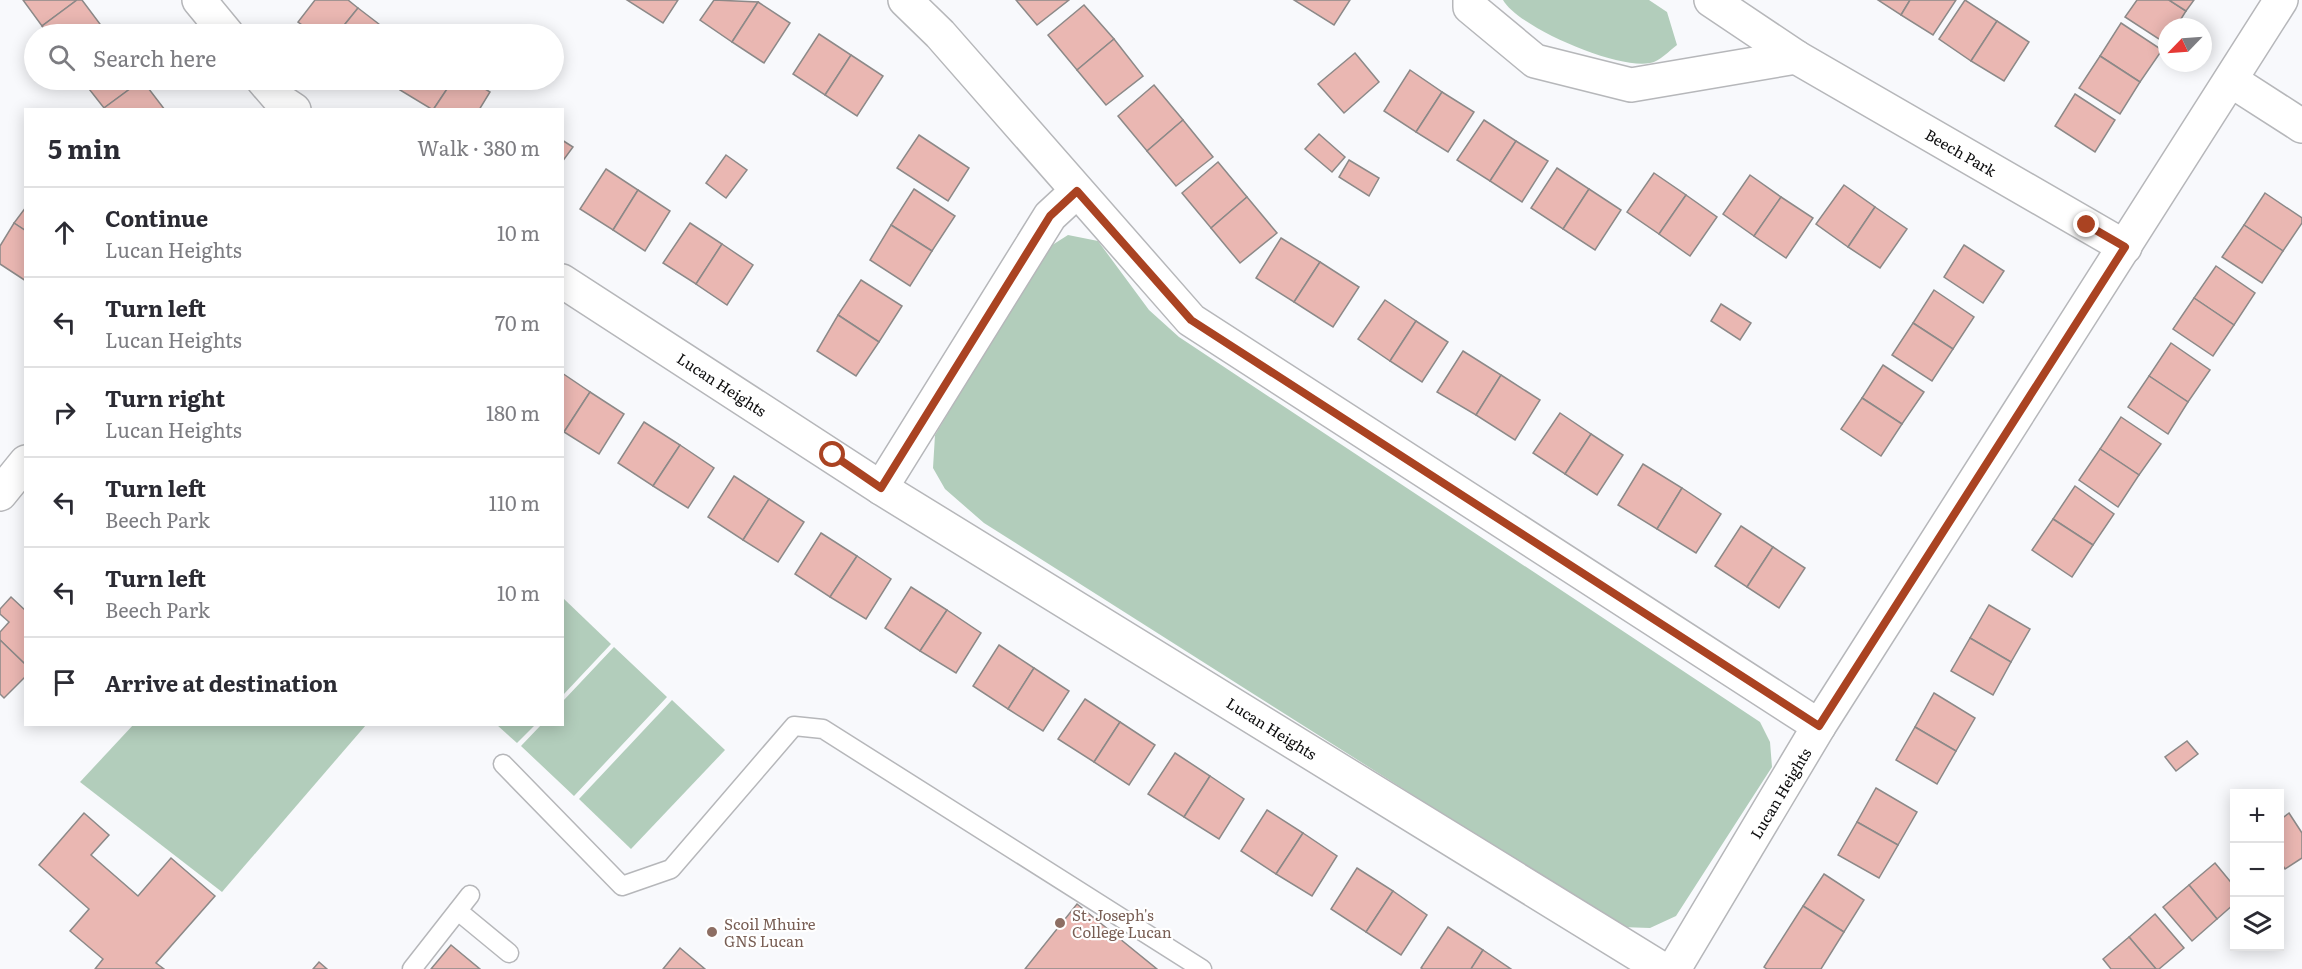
<!DOCTYPE html>
<html lang="en">
<head>
<meta charset="utf-8">
<style>
  :root { --surface:#fff; --page:#f2f2f3; --text:#2b2b33; --muted:#7c7c81; --line:#e1e1e2 }
  body { margin:0; font-family:Literata,serif; background:var(--page); color:var(--text) }
  .controls { position:absolute; right:18px; bottom:18px; display:grid; overflow:hidden; border-radius:0px; box-shadow:0 3px 15px #0003 }
  .controls button { width:54px; height:54px; display:grid; place-items:center; padding:0; border:0; border-bottom:2px solid var(--line); background:var(--surface); color:var(--text); font:30px sans-serif }
  .compass { position:absolute; left:2158px; top:18px; width:54px; height:54px; border-radius:50%; background:var(--surface); box-shadow:0 3px 15px #0003; rotate:245deg }
  .stop { position:absolute; width:18px; height:18px; margin:-14px; border:4px solid #aa4322; border-radius:50%; background:#fff }
  .stop.end { background:#aa4322; border-color:#fff; box-shadow:0 2px 6px #0008 }
  .list { margin:0; padding:0; list-style:none }
  h2 { display:flex; justify-content:space-between; align-items:center; height:78px; margin:0; padding:0 24px; font-size:26px }
  h2 small { font-size:20px; font-weight:400; color:var(--muted) }
  .list li { display:grid; grid-template-columns:39px 1fr auto; gap:18px; align-items:center; box-sizing:border-box; height:90px; padding:0 24px; border-top:2px solid var(--line) }
  .list b { display:block; font-size:22px; white-space:nowrap }
  .list p { margin:0; font-size:20px; white-space:nowrap; color:var(--muted) }
  .list em { font-size:20px; font-style:normal; color:var(--muted) }
  .icon { flex:none; width:33px; height:33px; fill:none; stroke:currentColor; stroke-width:2; stroke-linecap:round; stroke-linejoin:round }
  .map { position:relative; flex:none; width:2302px; height:969px; overflow:hidden }
  .search { position:absolute; background:var(--surface); box-shadow:0 3px 15px #0003; left:24px; top:24px; width:540px; height:66px; display:flex; align-items:center; gap:15px; box-sizing:border-box; padding:0 21px; border-radius:33px; color:var(--muted); font-size:22px }
  .panel { position:absolute; background:var(--surface); box-shadow:0 3px 15px #0003; left:24px; top:108px; width:540px; height:618px; border-radius:0px }
  .map>svg:first-child { display:block }
</style>
</head>
<body>
<div class="map">
<svg width="2302" height="969" viewBox="0 0 2302 969">
  <rect width="100%" height="100%" fill="#f8f9fc"/>
  <!-- green -->
  <g fill="#b2cdbb">
    <path d="M1503,0H1649L1667,12L1677,45C1670,50 1659,62 1650,63C1619,70 1519,28 1503,0Z"/>
    <path d="M1068,235L1098,241L1149,310L1179,337L1760,722L1770,742L1772,767L1676,916L1650,928L1621,927L984,523L945,489L933,468L935,435L1046,249Z"/>
    <path d="M563,598L611,644L563,695H562Z"/>
    <path d="M614,647L667,697L574,796L521,746L541,725L562,724L563,701Z"/>
    <path d="M672,700L725,750L631,849L579,799Z"/>
    <path d="M134,724H366V725L222,892L80,782Z"/>
    <path d="M497,725H535L517,743Z"/>
  </g>
  <!-- building -->
  <g fill="#eab7b2" stroke="#8c8988" stroke-width="1.5">
    <path d="M23,0H77L42,26Z"/>
    <path d="M77,0H82L103,28L94,34H48L42,26Z"/>
    <path d="M315,0H348L358,8L337,34H315L298,22Z"/>
    <path d="M627,0H678L663,23Z"/>
    <path d="M714,0L758,2L732,42L700,20Z"/>
    <path d="M1016,0H1069L1037,25Z"/>
    <path d="M1294,0H1350L1334,25Z"/>
    <path d="M1878,0H1910L1901,15Z"/>
    <path d="M1910,0H1956L1933,35L1901,15Z"/>
    <path d="M1965,0L1997,21L1971,61L1939,39Z"/>
    <path d="M2137,0H2169L2186,11L2176,27H2167L2165,43L2125,17Z"/>
    <path d="M2169,0H2194L2186,11Z"/>
    <path d="M758,2L790,23L764,63L732,42Z"/>
    <path d="M1084,5L1114,39L1077,70L1048,35Z"/>
    <path d="M358,8L388,31L385,34H337Z"/>
    <path d="M1997,21L2029,42L2004,81L1971,61Z"/>
    <path d="M2121,23L2162,50L2140,82L2100,56Z"/>
    <path d="M819,34L851,55L825,95L793,74Z"/>
    <path d="M1114,39L1143,76L1106,105L1077,70Z"/>
    <path d="M1355,53L1379,82L1344,113L1318,84Z"/>
    <path d="M851,55L883,76L857,116L825,95Z"/>
    <path d="M2100,56L2140,82L2120,114L2079,88Z"/>
    <path d="M1410,70L1442,92L1416,132L1384,111Z"/>
    <path d="M82,80H142L104,108Z"/>
    <path d="M142,80L165,110H105L104,108Z"/>
    <path d="M407,80H453L433,110L400,90Z"/>
    <path d="M453,80H471L490,92L479,110H433Z"/>
    <path d="M1154,85L1183,120L1147,151L1118,116Z"/>
    <path d="M1442,92L1474,112L1448,152L1416,132Z"/>
    <path d="M2075,94L2115,120L2095,152L2055,126Z"/>
    <path d="M1183,120L1213,157L1176,186L1147,151Z"/>
    <path d="M1484,120L1516,141L1490,181L1457,160Z"/>
    <path d="M1319,134L1345,157L1332,172L1305,149Z"/>
    <path d="M919,135L969,168L948,201L897,168Z"/>
    <path d="M562,140L573,147L562,162Z"/>
    <path d="M1516,141L1548,161L1522,202L1490,181Z"/>
    <path d="M726,155L747,170L726,198L706,183Z"/>
    <path d="M1349,160L1379,178L1369,196L1339,177Z"/>
    <path d="M1218,162L1247,197L1211,228L1182,193Z"/>
    <path d="M1557,168L1589,189L1563,229L1531,208Z"/>
    <path d="M606,169L638,190L613,230L580,209Z"/>
    <path d="M1654,173L1686,195L1659,234L1627,212Z"/>
    <path d="M1750,175L1781,197L1754,236L1723,214Z"/>
    <path d="M1844,185L1875,207L1848,247L1816,224Z"/>
    <path d="M914,189L955,216L932,251L891,225Z"/>
    <path d="M1589,189L1621,210L1595,250L1563,229Z"/>
    <path d="M638,190L670,211L645,251L613,230Z"/>
    <path d="M2265,193L2302,218V223L2283,251L2244,225Z"/>
    <path d="M1686,195L1717,217L1690,256L1659,234Z"/>
    <path d="M1247,197L1277,233L1240,263L1211,228Z"/>
    <path d="M1781,197L1813,218L1786,258L1754,236Z"/>
    <path d="M26,207V231L14,223Z"/>
    <path d="M1875,207L1907,229L1880,268L1848,247Z"/>
    <path d="M14,223L26,231V281L0,264V246Z"/>
    <path d="M690,223L722,244L696,284L663,263Z"/>
    <path d="M891,225L932,251L910,286L870,260Z"/>
    <path d="M2244,225L2283,251L2262,283L2222,257Z"/>
    <path d="M1281,238L1320,262L1294,302L1256,278Z"/>
    <path d="M722,244L753,265L727,305L696,284Z"/>
    <path d="M1964,245L2004,271L1983,303L1944,277Z"/>
    <path d="M1320,262L1359,287L1333,327L1294,302Z"/>
    <path d="M2216,266L2255,293L2234,325L2194,298Z"/>
    <path d="M861,280L902,306L879,342L838,315Z"/>
    <path d="M1934,290L1974,317L1953,349L1913,323Z"/>
    <path d="M2194,298L2234,325L2213,356L2173,329Z"/>
    <path d="M1385,300L1416,321L1390,361L1358,339Z"/>
    <path d="M1721,304L1751,323L1740,340L1711,321Z"/>
    <path d="M838,315L879,342L856,376L817,351Z"/>
    <path d="M1416,321L1448,342L1422,382L1390,361Z"/>
    <path d="M1913,323L1953,349L1932,381L1892,355Z"/>
    <path d="M2171,343L2210,370L2188,402L2149,376Z"/>
    <path d="M1463,351L1501,375L1476,415L1437,392Z"/>
    <path d="M1883,365L1924,392L1902,424L1862,398Z"/>
    <path d="M562,373L590,392L564,432L562,431Z"/>
    <path d="M1501,375L1540,400L1515,440L1476,415Z"/>
    <path d="M2149,376L2188,402L2168,434L2128,407Z"/>
    <path d="M590,392L624,414L599,454L564,432Z"/>
    <path d="M1862,398L1902,424L1881,456L1841,429Z"/>
    <path d="M1560,413L1591,434L1565,474L1533,453Z"/>
    <path d="M2121,417L2161,444L2139,475L2100,449Z"/>
    <path d="M644,422L680,445L653,486L618,463Z"/>
    <path d="M1591,434L1623,455L1597,495L1565,474Z"/>
    <path d="M680,445L714,468L688,508L653,486Z"/>
    <path d="M2100,449L2139,475L2118,507L2079,480Z"/>
    <path d="M1643,464L1682,488L1657,529L1618,505Z"/>
    <path d="M734,476L769,499L743,540L708,517Z"/>
    <path d="M2075,486L2114,514L2093,545L2053,519Z"/>
    <path d="M1682,488L1721,514L1696,553L1657,529Z"/>
    <path d="M769,499L804,522L778,562L743,540Z"/>
    <path d="M2053,519L2093,545L2072,577L2032,550Z"/>
    <path d="M1741,526L1773,547L1747,587L1715,566Z"/>
    <path d="M821,533L857,556L830,597L795,574Z"/>
    <path d="M1773,547L1805,568L1779,608L1747,587Z"/>
    <path d="M857,556L891,579L866,619L830,597Z"/>
    <path d="M911,587L947,610L920,651L885,628Z"/>
    <path d="M11,597L26,611V665L0,640V632L9,622L0,614V609Z"/>
    <path d="M1989,605L2030,629L2011,662L1970,638Z"/>
    <path d="M947,610L981,633L956,673L920,651Z"/>
    <path d="M1970,638L2011,662L1993,695L1951,671Z"/>
    <path d="M0,640L26,665V676L4,698L0,694Z"/>
    <path d="M999,645L1034,668L1008,709L973,686Z"/>
    <path d="M1034,668L1069,691L1043,731L1008,709Z"/>
    <path d="M1934,693L1975,718L1956,751L1915,727Z"/>
    <path d="M1085,699L1120,722L1094,762L1058,739Z"/>
    <path d="M1120,722L1155,745L1129,785L1094,762Z"/>
    <path d="M1915,727L1956,751L1937,784L1896,760Z"/>
    <path d="M2187,741L2198,754L2176,771L2165,757Z"/>
    <path d="M1175,753L1210,776L1184,817L1148,794Z"/>
    <path d="M1210,776L1244,799L1219,839L1184,817Z"/>
    <path d="M1876,788L1917,812L1898,845L1857,822Z"/>
    <path d="M1267,810L1303,833L1276,874L1241,851Z"/>
    <path d="M84,813L109,835L91,855L138,896L171,858L215,896L156,963L164,969H95L103,959L70,931L89,909L39,865Z"/>
    <path d="M2289,813L2302,833V858L2285,869L2280,861V820Z"/>
    <path d="M1857,822L1898,845L1879,878L1838,855Z"/>
    <path d="M1303,833L1337,856L1312,896L1276,874Z"/>
    <path d="M2215,863L2234,886V904L2217,919L2189,885Z"/>
    <path d="M1357,868L1393,891L1366,932L1331,909Z"/>
    <path d="M1824,874L1864,900L1844,932L1803,906Z"/>
    <path d="M2189,885L2217,919L2192,941L2163,907Z"/>
    <path d="M1393,891L1427,915L1401,955L1366,932Z"/>
    <path d="M1077,904L1157,969H1025Z"/>
    <path d="M1803,906L1844,932L1821,969H1767L1764,967Z"/>
    <path d="M2155,914L2184,948L2159,969H2156L2129,937Z"/>
    <path d="M1448,927L1483,950L1471,969H1423L1421,968Z"/>
    <path d="M2129,937L2156,969H2111L2103,959Z"/>
    <path d="M451,945L480,969H431Z"/>
    <path d="M680,948L705,969H663Z"/>
    <path d="M1483,950L1511,969H1471Z"/>
    <path d="M319,962L327,969H313Z"/>
  </g>
  <g fill="none" stroke-linecap="round" stroke-linejoin="round">
    <!-- lane casing -->
    <g stroke="#b6b7ba" stroke-width="21">
      <g id="lane">
        <path d="M503,764L622,886L671,869L794,726L823,729L1202,969"/>
        <path d="M458,911L509,953"/>
        <path d="M412,969L470,895"/>
      </g>
    </g>
    <!-- street casing -->
    <g stroke="#b6b7ba" stroke-width="36">
      <g id="street">
        <path d="M199,0L227,34"/>
        <path d="M905,0L940,34L1191,320L1819,726L1674,969"/>
        <path d="M1470,0V7L1535,61L1631,85L1796,57L1711,0"/>
        <path d="M1796,57L2125,247"/>
        <path d="M263,80L282,102L294,110"/>
        <path d="M2232,81L2302,126"/>
        <path d="M562,281L881,488L1662,969"/>
        <path d="M881,488L1050,216L1077,191"/>
        <path d="M0,494L26,462"/>
        <path d="M1819,726L2281,0"/>
      </g>
    </g>
    <!-- lane -->
    <use href="#lane" stroke="#fff" stroke-width="18"/>
    <!-- street -->
    <use href="#street" stroke="#fff" stroke-width="33"/>
  </g>
  <g fill="none" stroke-linecap="round" stroke-linejoin="round">
    <!-- route -->
    <path stroke="#aa4322" stroke-width="8" d="M833,455L881,488L1050,216L1077,191L1191,320L1819,726L2125,247L2087,225"/>
  </g>
  <!-- markers -->
  <g fill="#8d6e63" stroke="#fff" stroke-width="2">
    <circle cx="1060" cy="923" r="6"/>
    <circle cx="712" cy="932" r="6"/>
  </g>
  <g text-anchor="middle" dominant-baseline="central" stroke-width="4.5" stroke-linejoin="round" paint-order="stroke">
    <!-- street labels -->
    <g font-size="15" fill="#0c0c0d" stroke="#fff">
      <text transform="translate(1961 152) rotate(30)">Beech Park</text>
      <text transform="translate(722 384) rotate(33)">Lucan Heights</text>
      <text transform="translate(1272 728) rotate(32)">Lucan Heights</text>
      <text transform="translate(1780 793) rotate(-59)">Lucan Heights</text>
    </g>
    <!-- education labels -->
    <g font-size="15" fill="#785e54" stroke="#fff" text-anchor="start">
      <text x="1072" y="914">St. Joseph's<tspan x="1072" dy="17">College Lucan</tspan></text>
      <text x="724" y="923">Scoil Mhuire<tspan x="724" dy="17">GNS Lucan</tspan></text>
    </g>
  </g>
</svg>
<div class="controls">
<button>+</button>
<button>−</button>
<button><svg class="icon" aria-label="layers" viewBox="0 0 24 24"><path d="M12 4l9 5-9 5-9-5zM3 14l9 5 9-5"/></svg></button>
</div>
<svg class="compass" viewBox="-18 -18 36 36"><path d="M0-13l5 13h-10z" fill="#e53935"/><path d="M0 13l5-13h-10z" fill="#7c7c81"/></svg>
<div class="stop" style="left:833px;top:455px"></div>
<div class="stop end" style="left:2087px;top:225px"></div>
<div class="search"><svg class="icon" aria-label="search" viewBox="0 0 24 24"><circle cx="10" cy="10" r="6"/><path d="M15 15l6 6"/></svg>Search here</div>
<section class="panel">
<h2>5 min<small>Walk · 380 m</small></h2>
<ul class="list">
<li><svg class="icon" aria-label="ahead" viewBox="0 0 24 24"><path d="M12 20V5M6 11l6-6 6 6"/></svg><div><b>Continue</b><p>Lucan Heights</p></div><em>10 m</em></li>
<li><svg class="icon" aria-label="left" viewBox="0 0 24 24"><path d="M17 20v-9H6M10 6l-5 5 5 5"/></svg><div><b>Turn left</b><p>Lucan Heights</p></div><em>70 m</em></li>
<li><svg class="icon" aria-label="right" viewBox="0 0 24 24"><path d="M7 20v-9h11M14 6l5 5-5 5"/></svg><div><b>Turn right</b><p>Lucan Heights</p></div><em>180 m</em></li>
<li><svg class="icon" aria-label="left" viewBox="0 0 24 24"><path d="M17 20v-9H6M10 6l-5 5 5 5"/></svg><div><b>Turn left</b><p>Beech Park</p></div><em>110 m</em></li>
<li><svg class="icon" aria-label="left" viewBox="0 0 24 24"><path d="M17 20v-9H6M10 6l-5 5 5 5"/></svg><div><b>Turn left</b><p>Beech Park</p></div><em>10 m</em></li>
<li><svg class="icon" aria-label="arrive" viewBox="0 0 24 24"><path d="M6 21V4h12l-3 4 3 4H6"/></svg><div><b>Arrive at destination</b></div></li>
</ul>
</section>
</div>
</body>
</html>
